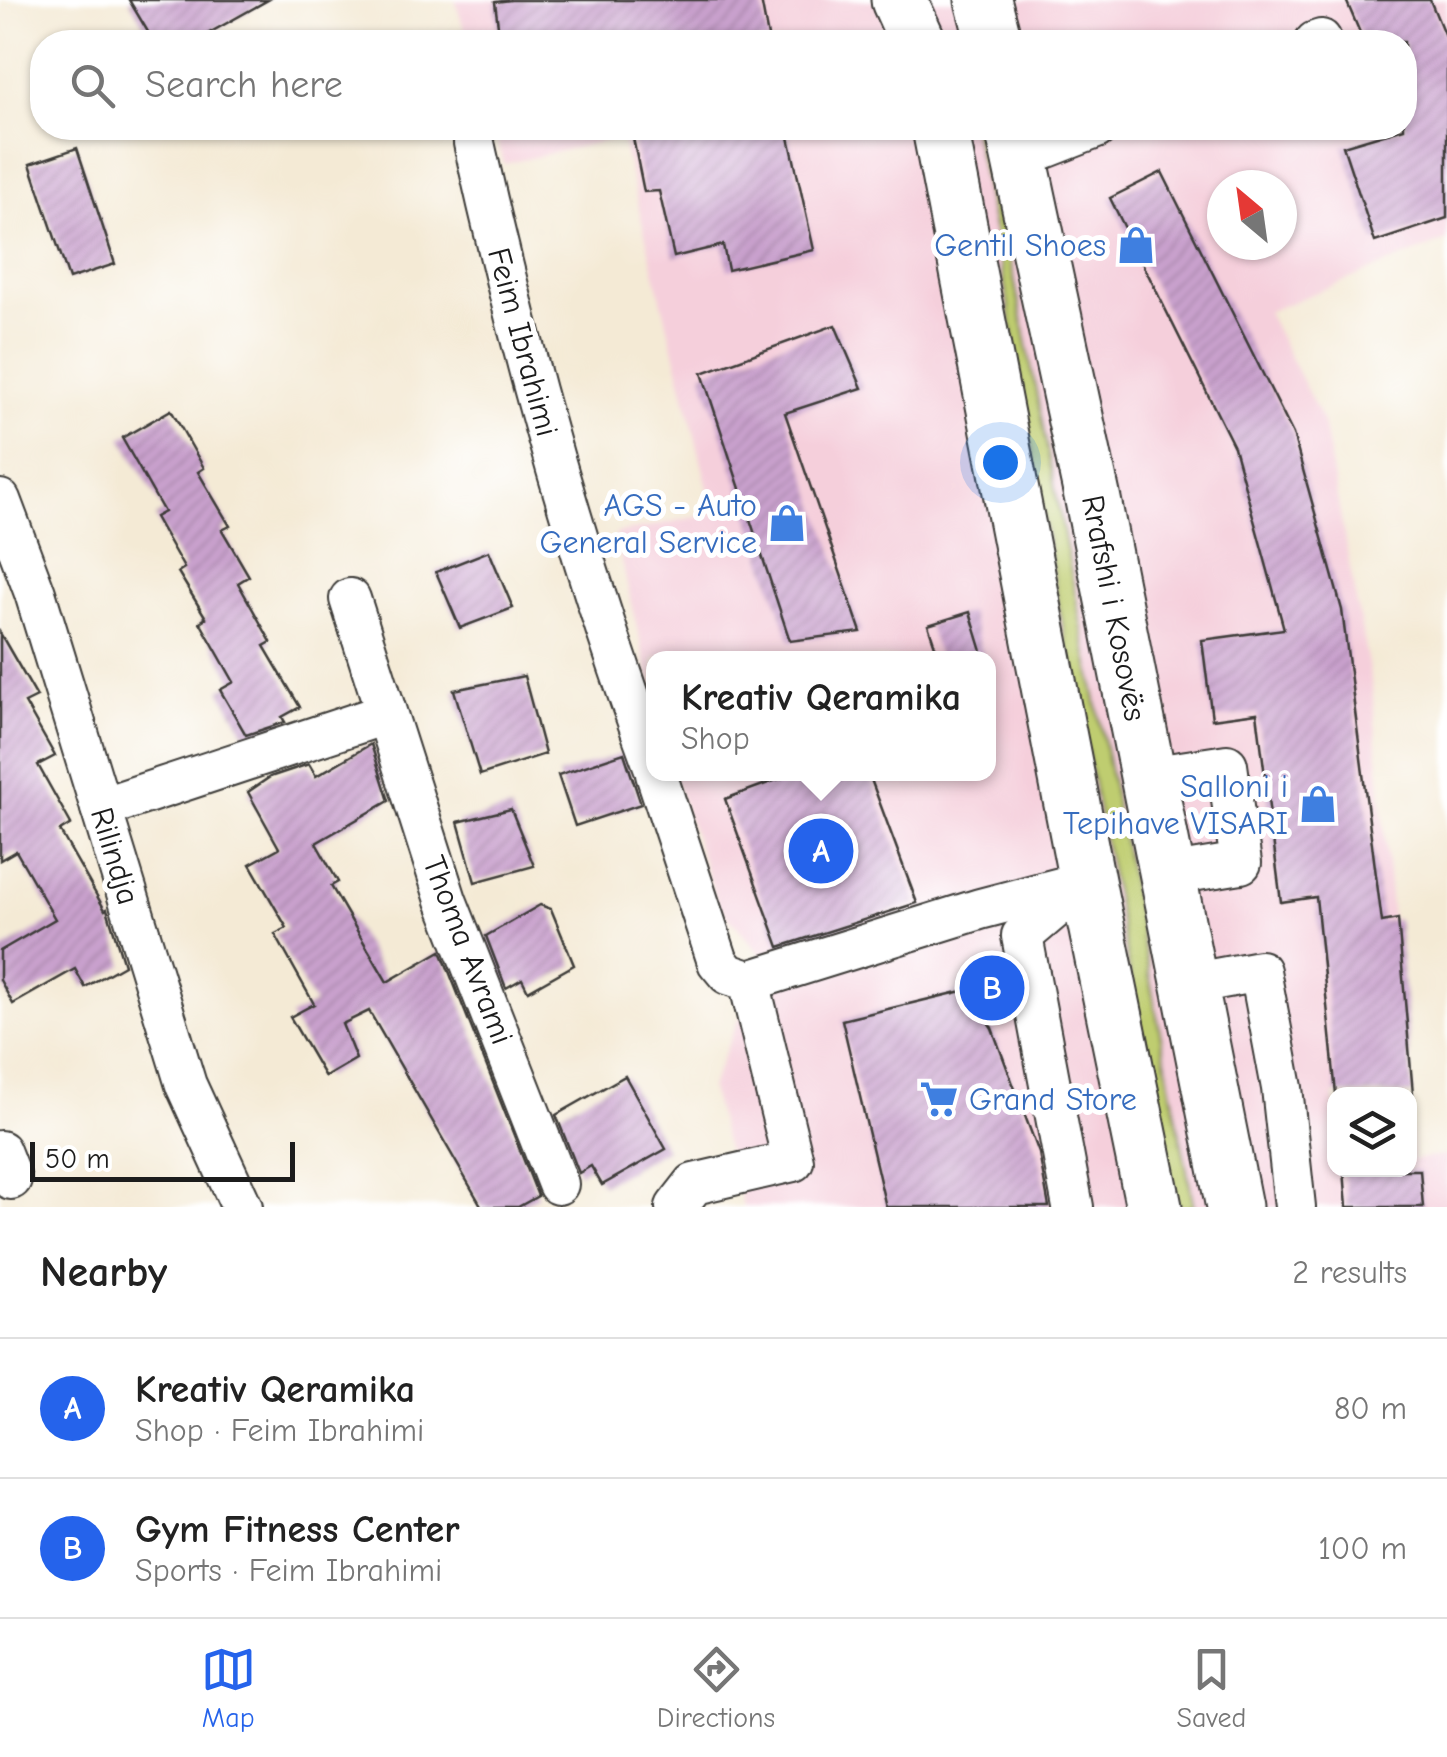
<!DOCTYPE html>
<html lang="en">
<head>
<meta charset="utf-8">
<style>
  :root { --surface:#fff; --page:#f6f6f6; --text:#222; --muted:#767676; --line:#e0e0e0; --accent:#2563eb }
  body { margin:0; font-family:"Comic Neue",sans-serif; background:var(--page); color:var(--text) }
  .controls { position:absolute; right:30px; bottom:30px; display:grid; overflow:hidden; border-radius:20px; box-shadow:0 2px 8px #0004 }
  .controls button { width:90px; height:90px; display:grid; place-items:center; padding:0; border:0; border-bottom:2px solid var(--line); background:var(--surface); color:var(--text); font:50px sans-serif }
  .compass { position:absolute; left:1207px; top:170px; width:90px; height:90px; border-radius:50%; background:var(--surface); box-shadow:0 2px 8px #0004; rotate:331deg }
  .scale { position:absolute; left:30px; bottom:25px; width:265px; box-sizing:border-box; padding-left:10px; border:5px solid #1c1c1c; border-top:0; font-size:28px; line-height:35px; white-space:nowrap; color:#1c1c1c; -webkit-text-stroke:8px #fff; paint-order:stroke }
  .you { position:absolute; left:1000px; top:462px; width:35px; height:35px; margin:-25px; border:8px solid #fff; border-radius:50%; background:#1a73e8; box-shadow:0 0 0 15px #1a73e833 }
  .badge { display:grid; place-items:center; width:65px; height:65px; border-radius:50%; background:var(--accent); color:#fff; font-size:32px; font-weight:700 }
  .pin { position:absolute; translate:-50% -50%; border:5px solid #fff; box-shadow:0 2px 10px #0006 }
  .popup { position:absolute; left:646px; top:651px; width:350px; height:130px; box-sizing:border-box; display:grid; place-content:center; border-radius:20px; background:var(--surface); filter:drop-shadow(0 2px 8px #0005); font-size:32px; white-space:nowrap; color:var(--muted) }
  .popup b { font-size:38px; color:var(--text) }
  .popup::after { content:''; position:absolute; left:50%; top:100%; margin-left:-20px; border:20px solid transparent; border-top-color:var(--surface) }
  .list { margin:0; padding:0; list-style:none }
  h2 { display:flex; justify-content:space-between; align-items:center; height:130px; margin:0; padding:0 40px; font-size:42px }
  h2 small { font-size:32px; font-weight:400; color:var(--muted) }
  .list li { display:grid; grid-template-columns:65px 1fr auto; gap:30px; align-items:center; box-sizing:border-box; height:140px; padding:0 40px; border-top:2px solid var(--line) }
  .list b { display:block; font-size:38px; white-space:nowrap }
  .list p { margin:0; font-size:32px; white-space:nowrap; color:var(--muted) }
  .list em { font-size:32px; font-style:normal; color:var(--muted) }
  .icon { flex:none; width:55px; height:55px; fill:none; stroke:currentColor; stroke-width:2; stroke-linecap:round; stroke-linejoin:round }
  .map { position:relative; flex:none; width:1447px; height:1207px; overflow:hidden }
  .search { position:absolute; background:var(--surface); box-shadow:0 2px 8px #0004; left:30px; right:30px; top:30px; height:110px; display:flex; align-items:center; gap:25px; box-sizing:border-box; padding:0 35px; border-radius:40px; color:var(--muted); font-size:38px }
  .sheet { height:410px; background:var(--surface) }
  nav { display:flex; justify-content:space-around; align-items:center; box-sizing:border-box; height:140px; border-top:2px solid var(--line); background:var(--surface); font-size:28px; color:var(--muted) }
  nav a { display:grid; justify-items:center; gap:5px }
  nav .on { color:var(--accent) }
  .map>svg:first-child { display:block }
</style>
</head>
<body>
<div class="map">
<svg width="1447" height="1207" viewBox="0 0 1447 1207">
  <defs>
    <pattern id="building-hatch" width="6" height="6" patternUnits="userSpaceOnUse" patternTransform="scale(2.5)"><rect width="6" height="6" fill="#c9a1cd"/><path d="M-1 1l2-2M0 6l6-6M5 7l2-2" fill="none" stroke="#ac8aaf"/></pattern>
  </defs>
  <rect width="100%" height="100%" fill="#fff"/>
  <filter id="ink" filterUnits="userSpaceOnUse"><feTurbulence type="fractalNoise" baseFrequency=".01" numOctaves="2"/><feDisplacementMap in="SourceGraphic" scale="20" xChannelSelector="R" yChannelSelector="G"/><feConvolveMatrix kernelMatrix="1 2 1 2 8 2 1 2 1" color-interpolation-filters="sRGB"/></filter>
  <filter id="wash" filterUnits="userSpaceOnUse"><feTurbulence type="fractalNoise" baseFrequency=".0048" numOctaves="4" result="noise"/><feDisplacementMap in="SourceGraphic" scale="40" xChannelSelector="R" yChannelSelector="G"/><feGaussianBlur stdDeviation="2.25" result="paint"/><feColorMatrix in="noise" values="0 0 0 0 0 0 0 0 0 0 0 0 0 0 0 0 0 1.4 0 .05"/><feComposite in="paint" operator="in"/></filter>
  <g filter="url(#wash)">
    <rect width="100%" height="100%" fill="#f4ead5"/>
    <!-- built -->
    <path fill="#f5cfdb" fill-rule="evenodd" d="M455,0H1447V240L1267,312L1323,422L1372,686L1407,1094H1334V1170H1410V1122L1413,1160L1447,1155V1207H743L710,1088L738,1020L781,978L718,904L673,774H988V658H654L653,694L615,534L714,513L621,137L504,164L493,128H1404V42H468ZM1222,185H1282V245H1222Z"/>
    <!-- grass -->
    <path fill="#bfcd6f" stroke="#6e7446" stroke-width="2.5" d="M973,128H981L1016,288L1194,1207H1175L1056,591L1006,292Z"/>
    <g id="blocks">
      <!-- building -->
      <g fill="url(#building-hatch)">
        <path d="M129,0H268L193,42H154Z"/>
        <path d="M511,0H761L769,42H500L495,2Z"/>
        <path d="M1346,0H1430L1447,41V218L1375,242L1343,146L1404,128V42H1364Z"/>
        <path d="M631,128H787L814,250L728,270L723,245L674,257L659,191L644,192Z"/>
        <path d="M77,148L115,264L69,279L30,164Z"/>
        <path d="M1162,172L1293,434L1342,610L1382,922L1398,919L1413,1094H1336L1316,897L1281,902L1257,713L1212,719L1202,640L1284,629L1234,447L1110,198Z"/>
        <path d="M835,325L862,388L785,413L861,632L790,641L702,373Z"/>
        <path d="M171,410L204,468L198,472L230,526L222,530L249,576L238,583L271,642L264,646L300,707L282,717L285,722L246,735L220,690L234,682L200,622L206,618L178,572L184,568L155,517L164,512L122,438Z"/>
        <path d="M489,551L513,608L460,628L436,572Z"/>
        <path d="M970,612L984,658H939L928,625Z"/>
        <path d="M0,633L37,697L25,703L55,756L38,765L71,824L60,831L105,910L107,909L124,965L85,987L75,969L13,1004L0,980V951L55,919L16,851L0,860Z"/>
        <path d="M524,676L545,754L480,775L454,690Z"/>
        <path d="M371,744L389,801L316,843L338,882L331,886L387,982L441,951L538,1196L518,1207H482L369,1011L342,1024L356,1059L325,1077L290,1017L314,1004L275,934L287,928L250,864L279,848L248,792L270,777L309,764L316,776Z"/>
        <path d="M624,753L641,804L575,826L558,775Z"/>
        <path d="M793,774H869L917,903L779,947L725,799Z"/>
        <path d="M511,809L534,866L475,882L458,822Z"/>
        <path d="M540,905L551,909L574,965L528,991L522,979L506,988L486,936Z"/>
        <path d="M967,990L992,1028L1039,1153L1049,1207H886L842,1020Z"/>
        <path d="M625,1076L666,1149L602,1185L591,1166L579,1173L556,1115Z"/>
        <path d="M1344,1170H1420L1423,1207H1347Z"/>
      </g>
    </g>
  </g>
  <g filter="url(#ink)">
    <use href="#blocks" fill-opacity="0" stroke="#3c3b38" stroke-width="2.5"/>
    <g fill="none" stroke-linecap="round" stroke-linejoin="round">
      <!-- minor casing -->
      <g stroke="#3c3b38" stroke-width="44">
        <g id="minor">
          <path d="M1315,42L1321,40"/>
          <path d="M474,143C521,354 579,563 654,766"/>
          <path d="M1019,158L1096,128"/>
          <path d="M0,500L35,593L186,1085L242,1207"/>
          <path d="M350,599L446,900L558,1184"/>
          <path d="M656,774L718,962L728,974L749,981L980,909L1087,881"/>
          <path d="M1148,777L1227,765L1241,863L1167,875"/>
          <path d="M101,808L385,714"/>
          <path d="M1189,984L1260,971L1282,1088L1295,1207"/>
          <path d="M0,1151L11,1179"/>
          <path d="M676,1207L694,1184L793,1161L749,981"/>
          <path d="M1073,1207L1022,936L1080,887"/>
        </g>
      </g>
      <!-- highway casing -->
      <g stroke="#3c3b38" stroke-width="59">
        <g id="highway">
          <path d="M899,0L918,42"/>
          <path d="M983,0L994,42"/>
          <path d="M940,128L1087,881L1154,1207"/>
          <path d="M1013,128L1093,500L1234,1207"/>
        </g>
      </g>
      <!-- minor -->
      <use href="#minor" stroke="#fff" stroke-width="40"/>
      <!-- highway -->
      <use href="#highway" stroke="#fff" stroke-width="55"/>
    </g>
  </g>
  <!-- icons -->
  <defs>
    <g id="shop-bare" transform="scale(3)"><path d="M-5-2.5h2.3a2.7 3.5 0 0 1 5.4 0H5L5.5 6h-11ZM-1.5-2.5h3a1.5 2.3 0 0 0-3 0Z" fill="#3f7fe0" stroke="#fff" stroke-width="2.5" paint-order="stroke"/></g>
    <g id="supermarket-bare" transform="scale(3)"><path d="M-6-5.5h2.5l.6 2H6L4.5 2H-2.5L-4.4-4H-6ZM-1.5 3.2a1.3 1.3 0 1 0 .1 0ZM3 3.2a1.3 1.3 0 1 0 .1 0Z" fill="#3f7fe0" stroke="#fff" stroke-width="2.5" paint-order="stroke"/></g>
  </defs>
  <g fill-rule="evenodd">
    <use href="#shop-bare" x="1136" y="245"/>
    <use href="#shop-bare" x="787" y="523"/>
    <use href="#shop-bare" x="1318" y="804"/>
    <use href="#supermarket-bare" x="939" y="1099"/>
  </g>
  <g text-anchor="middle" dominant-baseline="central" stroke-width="10" stroke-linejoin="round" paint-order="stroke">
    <!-- shop labels -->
    <g font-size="32" fill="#366cbe" stroke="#fff" text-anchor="end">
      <text x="1106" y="245">Gentil Shoes</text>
      <text x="757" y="505">AGS - Auto<tspan x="757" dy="37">General Service</tspan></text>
      <text x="1288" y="786">Salloni i<tspan x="1288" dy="37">Tepihave VISARI</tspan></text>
      <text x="969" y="1099" text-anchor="start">Grand Store</text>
    </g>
    <!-- street labels -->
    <g font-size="32" fill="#1c1c1c" stroke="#fff">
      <text transform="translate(523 342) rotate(75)">Feim Ibrahimi</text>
      <text transform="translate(1114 608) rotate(79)">Rrafshi i Kosovës</text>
      <text transform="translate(115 856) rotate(73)">Rilindja</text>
      <text transform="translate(468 950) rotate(69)">Thoma Avrami</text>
    </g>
  </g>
</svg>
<div class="controls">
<button><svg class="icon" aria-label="layers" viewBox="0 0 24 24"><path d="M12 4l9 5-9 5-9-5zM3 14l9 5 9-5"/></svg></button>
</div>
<svg class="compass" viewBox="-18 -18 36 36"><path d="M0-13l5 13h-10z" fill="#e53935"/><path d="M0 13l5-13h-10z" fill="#767676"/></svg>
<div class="scale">50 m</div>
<div class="you"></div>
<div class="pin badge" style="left:821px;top:851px">A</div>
<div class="popup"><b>Kreativ Qeramika</b>Shop</div>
<div class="pin badge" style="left:992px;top:988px">B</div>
<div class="search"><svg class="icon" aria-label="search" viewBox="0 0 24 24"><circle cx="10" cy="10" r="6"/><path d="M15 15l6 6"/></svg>Search here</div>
</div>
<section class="sheet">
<h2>Nearby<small>2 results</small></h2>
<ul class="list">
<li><span class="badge">A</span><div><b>Kreativ Qeramika</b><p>Shop · Feim Ibrahimi</p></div><em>80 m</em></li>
<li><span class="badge">B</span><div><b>Gym Fitness Center</b><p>Sports · Feim Ibrahimi</p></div><em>100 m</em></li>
</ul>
</section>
<nav>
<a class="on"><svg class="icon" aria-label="map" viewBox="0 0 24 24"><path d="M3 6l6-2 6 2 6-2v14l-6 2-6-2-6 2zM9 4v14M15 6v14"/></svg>Map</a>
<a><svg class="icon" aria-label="directions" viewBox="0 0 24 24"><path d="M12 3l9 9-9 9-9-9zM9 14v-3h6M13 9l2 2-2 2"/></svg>Directions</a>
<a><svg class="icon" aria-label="saved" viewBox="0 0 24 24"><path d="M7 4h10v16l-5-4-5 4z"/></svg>Saved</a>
</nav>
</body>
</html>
